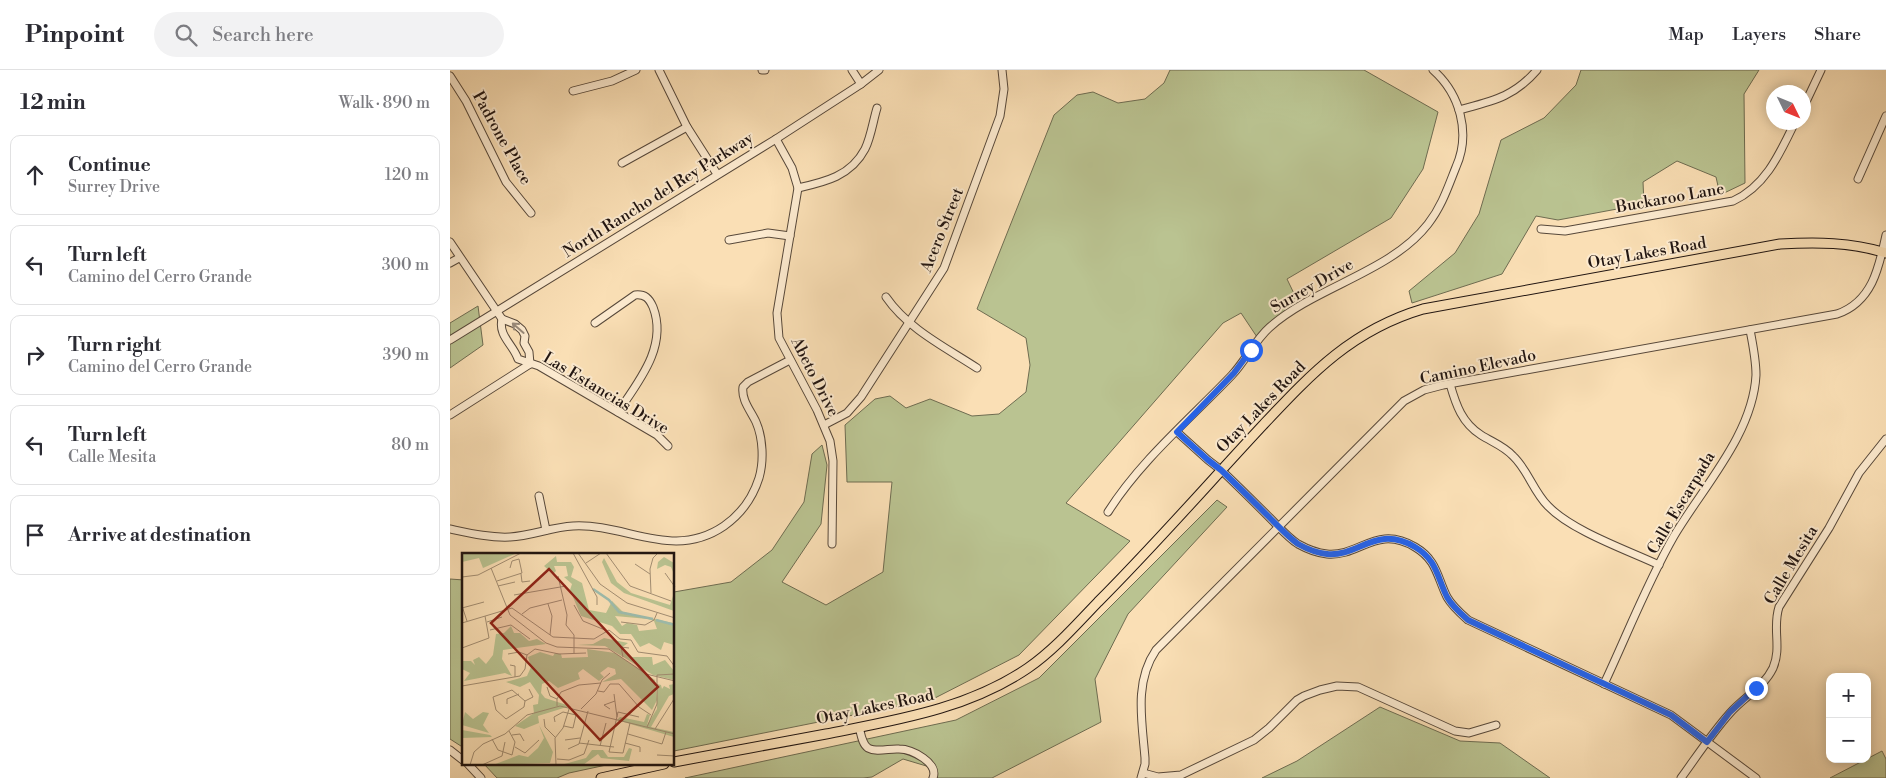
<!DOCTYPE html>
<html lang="en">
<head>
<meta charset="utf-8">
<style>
  :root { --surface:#fff; --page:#f2f2f3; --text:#2b2b33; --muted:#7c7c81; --line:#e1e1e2 }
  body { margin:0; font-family:"Libre Bodoni",serif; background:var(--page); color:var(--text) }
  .controls { position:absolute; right:15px; bottom:15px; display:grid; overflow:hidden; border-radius:10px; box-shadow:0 2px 12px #0003 }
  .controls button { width:45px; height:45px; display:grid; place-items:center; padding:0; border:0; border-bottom:1px solid var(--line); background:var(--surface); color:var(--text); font:25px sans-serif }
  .compass { position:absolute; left:1316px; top:15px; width:45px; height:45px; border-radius:50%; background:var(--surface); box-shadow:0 2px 12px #0003; rotate:133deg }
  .stop { position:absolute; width:15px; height:15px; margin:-11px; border:4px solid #2563eb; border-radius:50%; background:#fff }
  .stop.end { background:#2563eb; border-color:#fff; box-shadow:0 1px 5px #0008 }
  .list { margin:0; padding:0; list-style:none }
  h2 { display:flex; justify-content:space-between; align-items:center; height:65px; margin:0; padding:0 20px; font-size:21px }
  h2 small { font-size:16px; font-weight:400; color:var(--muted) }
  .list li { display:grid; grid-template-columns:32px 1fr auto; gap:15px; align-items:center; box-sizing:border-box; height:80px; margin:0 10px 10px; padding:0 10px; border:1px solid var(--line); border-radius:10px }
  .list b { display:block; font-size:19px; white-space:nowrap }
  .list p { margin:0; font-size:16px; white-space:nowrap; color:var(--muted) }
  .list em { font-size:16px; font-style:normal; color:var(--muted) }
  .icon { flex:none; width:28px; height:28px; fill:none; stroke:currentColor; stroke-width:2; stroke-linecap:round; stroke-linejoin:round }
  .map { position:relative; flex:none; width:1436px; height:708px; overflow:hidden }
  header { display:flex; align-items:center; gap:30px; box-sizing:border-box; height:70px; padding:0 25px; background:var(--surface); border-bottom:1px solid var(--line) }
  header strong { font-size:24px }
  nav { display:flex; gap:28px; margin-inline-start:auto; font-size:18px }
  .search { width:350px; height:45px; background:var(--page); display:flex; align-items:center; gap:12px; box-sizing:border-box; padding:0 18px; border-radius:28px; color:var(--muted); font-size:19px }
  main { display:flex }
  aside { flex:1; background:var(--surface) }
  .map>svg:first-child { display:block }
</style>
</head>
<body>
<header>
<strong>Pinpoint</strong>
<div class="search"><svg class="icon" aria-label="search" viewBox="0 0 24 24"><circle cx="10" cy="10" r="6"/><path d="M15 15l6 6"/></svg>Search here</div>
<nav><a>Map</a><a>Layers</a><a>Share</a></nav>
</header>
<main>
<aside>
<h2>12 min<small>Walk · 890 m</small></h2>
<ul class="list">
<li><svg class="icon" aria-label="ahead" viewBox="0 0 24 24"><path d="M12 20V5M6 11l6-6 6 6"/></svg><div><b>Continue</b><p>Surrey Drive</p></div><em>120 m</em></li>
<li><svg class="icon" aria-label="left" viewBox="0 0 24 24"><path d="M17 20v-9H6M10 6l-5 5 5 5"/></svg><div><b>Turn left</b><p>Camino del Cerro Grande</p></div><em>300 m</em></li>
<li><svg class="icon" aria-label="right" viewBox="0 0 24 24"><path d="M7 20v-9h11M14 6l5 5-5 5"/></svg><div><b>Turn right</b><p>Camino del Cerro Grande</p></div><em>390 m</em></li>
<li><svg class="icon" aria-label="left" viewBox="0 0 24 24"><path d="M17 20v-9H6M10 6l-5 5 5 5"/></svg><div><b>Turn left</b><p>Calle Mesita</p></div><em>80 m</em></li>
<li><svg class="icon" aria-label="arrive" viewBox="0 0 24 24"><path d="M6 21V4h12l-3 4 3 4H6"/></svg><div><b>Arrive at destination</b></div></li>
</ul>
</aside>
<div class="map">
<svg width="1436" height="708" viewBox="0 0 1436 708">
  <rect width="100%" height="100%" fill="#fadfb5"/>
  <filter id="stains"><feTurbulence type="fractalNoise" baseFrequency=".004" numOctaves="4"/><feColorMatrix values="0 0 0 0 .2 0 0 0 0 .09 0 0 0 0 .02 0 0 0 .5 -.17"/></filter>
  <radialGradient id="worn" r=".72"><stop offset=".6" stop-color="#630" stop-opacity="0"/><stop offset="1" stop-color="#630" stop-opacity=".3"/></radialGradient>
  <!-- green -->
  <g fill="#bac391" stroke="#6e6c51">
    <path d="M720,0H914L988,42L973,99L941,148L837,209L850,236L809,270L791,243L773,253L616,433L680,471L569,585L483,629L224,681V522L281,512L322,480L354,432L362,384L372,375L377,395L371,454L332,512L376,535L433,502L442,412H397L395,355L425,329L440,326L456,338L480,329L522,346L549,344L576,322L580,295L576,268L527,239L604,45L627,25L643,22L668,33L695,29L714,13Z"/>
    <path d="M1131,0H1309L1294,24L1295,113L1270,125L1266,107L1227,91L1193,112L1194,134L1108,150L1086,146L1052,204L962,233L959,221L1005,183L1029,144L1051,70L1094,48L1126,15Z"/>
    <path d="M28,236L33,275L0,298V253Z"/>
    <path d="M767,430L777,437L678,544L645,609L651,652L542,708H479L483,698L453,689L422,707L413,708H235L506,650L589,608Z"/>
    <path d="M0,509L14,510V678L0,669Z"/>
    <path d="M930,637L1010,671L1050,673L1100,708H812L847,691Z"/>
    <path d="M1432,681L1436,689V708H1380Z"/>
    <path d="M34,694H161L119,703L107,708H47Z"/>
  </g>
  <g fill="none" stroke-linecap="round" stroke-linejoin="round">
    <!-- minor casing -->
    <g stroke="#57483a" stroke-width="9">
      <g id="minor">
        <path d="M209,0L237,57L267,104"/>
        <path d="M312,0H315"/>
        <path d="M402,0L411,14"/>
        <path d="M0,6L16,31L56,112L81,143"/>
        <path d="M123,21L162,11L186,0"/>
        <path d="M1354,36L1371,0"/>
        <path d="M1009,40C1042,31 1064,27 1087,0"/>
        <path d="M326,69L342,98L348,118L327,243L329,268L367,340L380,371L383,391L382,474"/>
        <path d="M172,93L237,57"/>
        <path d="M1408,109L1436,46"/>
        <path d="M348,118C375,112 401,106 415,79C421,67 423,51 427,38"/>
        <path d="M1091,159L1115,161L1283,131C1316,116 1330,83 1345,52"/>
        <path d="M279,170L318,163L340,166"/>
        <path d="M0,172L52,249L65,254L72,260L75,266L74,273L79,282L80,294"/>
        <path d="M0,193L9,188"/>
        <path d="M436,227C458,259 495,277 527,298"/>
        <path d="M52,249C48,266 63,274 68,289L89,296L207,365L218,376"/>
        <path d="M145,253L185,225C195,224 199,228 203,237C218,276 189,311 168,342"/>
        <path d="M0,270L326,69L411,14L429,0"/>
        <path d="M1000,314C1006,335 1012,353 1031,365C1042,372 1054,376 1063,386C1078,400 1083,421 1098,436C1122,461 1177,480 1209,495"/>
        <path d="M0,345L80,294"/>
        <path d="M374,355L397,343L411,327L494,198L550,46L554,19L552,0"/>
        <path d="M727,362L758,390L771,400C788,416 804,432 820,448C829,457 838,468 848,474C857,479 867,483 877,484C910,487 926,454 965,477C987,490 987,507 997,527C1002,536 1010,543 1018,550L1221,645L1306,708"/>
        <path d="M89,426L96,460"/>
        <path d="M658,442C690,391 741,348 782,305C796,290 805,270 820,257C865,217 941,202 978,154C992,136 998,117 1006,97C1021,63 1010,24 983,0"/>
        <path d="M0,459C19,463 40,468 60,467C81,466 102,457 123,456C176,453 223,491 274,456C291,444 303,427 309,408C314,391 313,368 306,352C301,341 291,330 293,317L298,312L340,290"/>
        <path d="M1154,614C1177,565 1197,513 1224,466C1253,417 1303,364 1306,305C1306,290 1303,275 1300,260"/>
        <path d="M409,657C411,664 412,674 418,678C427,683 440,678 449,679C462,679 489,693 483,708"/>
        <path d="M0,680L14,691"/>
        <path d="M18,694L31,708"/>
        <path d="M693,703L708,707L731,705L804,670L819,658L847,630L854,626L870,620L887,616L908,617L1005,661L1019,663L1046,655"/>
        <path d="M691,708L695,694V688C692,651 684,612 706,580L954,331L974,320L993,315L1387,244C1422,232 1429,198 1436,165"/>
        <path d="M1231,708C1247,686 1262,663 1280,643C1294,627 1314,617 1323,598C1332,577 1322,558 1329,537L1379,458L1409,403L1436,369"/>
      </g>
    </g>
    <!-- major casing -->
    <g stroke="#211511" stroke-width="11">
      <g id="major">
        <path d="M224,692C275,683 325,673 376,664C446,650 518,639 578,598C604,580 626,555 648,532C705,475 758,414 813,355C862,303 902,260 973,239L1330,174C1366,172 1401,172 1436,183"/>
        <path d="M151,708L214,694"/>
      </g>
    </g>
    <!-- minor -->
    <use href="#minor" stroke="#fceacf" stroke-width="7"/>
    <!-- major -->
    <use href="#major" stroke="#fadfb5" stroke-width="9"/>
  </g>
  <!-- one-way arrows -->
  <defs><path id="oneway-shaft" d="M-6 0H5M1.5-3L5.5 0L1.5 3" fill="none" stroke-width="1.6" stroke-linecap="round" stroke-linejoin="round" transform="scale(1.25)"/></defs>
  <use stroke="#998a7a" href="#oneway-shaft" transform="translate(68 258) rotate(-139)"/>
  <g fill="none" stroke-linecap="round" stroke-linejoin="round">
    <!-- route -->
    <path stroke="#2563eb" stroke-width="6" d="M801,280L784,303L727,362L758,390L771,400C788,416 804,432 820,448C829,457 838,467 848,474C857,479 867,483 877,484C909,487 926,454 965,477C987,490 987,507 997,527C1002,536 1010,543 1018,550L1221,645L1257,672L1280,642L1306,618"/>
  </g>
  <g text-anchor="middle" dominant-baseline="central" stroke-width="4" stroke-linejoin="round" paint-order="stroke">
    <!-- street labels -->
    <g font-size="16" fill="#211511" stroke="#fceacf">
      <text transform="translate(52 68) rotate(61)">Padrone Place</text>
      <text transform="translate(208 125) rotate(-32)">North Rancho del Rey Parkway</text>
      <text transform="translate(1220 128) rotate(-10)">Buckaroo Lane</text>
      <text transform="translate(492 160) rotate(-68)">Acero Street</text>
      <text transform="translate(1197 183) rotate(-10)">Otay Lakes Road</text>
      <text transform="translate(862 216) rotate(-30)">Surrey Drive</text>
      <text transform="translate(1028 297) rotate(-12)">Camino Elevado</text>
      <text transform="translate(365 307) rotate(63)">Abeto Drive</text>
      <text transform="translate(156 323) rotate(31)">Las Estancias Drive</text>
      <text transform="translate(811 337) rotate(-46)">Otay Lakes Road</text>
      <text transform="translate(1231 433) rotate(-59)">Calle Escarpada</text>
      <text transform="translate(1341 495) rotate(-59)">Calle Mesita</text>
      <text transform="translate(425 637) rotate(-12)">Otay Lakes Road</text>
    </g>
  </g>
  <!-- overview -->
  <g transform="translate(12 483)">
    <rect width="212" height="212" fill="#fadfb5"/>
    <path d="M0,0H55L21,15L17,5L0,9ZM94,3L95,9H109L112,14L109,24L120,30L127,57L144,60L150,48L161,59L211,70L212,92L202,89L199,97L187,90L178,94L169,81H158L150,73L119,63L108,37L110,31L102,24L106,23L104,13H92L94,18L91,21L82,13ZM153,63L186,66L192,68L195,76L177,78L175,72L165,70L160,73ZM202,4L212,10V21L209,14L203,12L195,16L196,9ZM142,5L155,29L169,40L208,52L212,40V58L162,40L149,30L140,9ZM49,73L52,80H58L67,88L75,86L84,91L41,97L40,106L50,123L43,120L2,128L8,120L0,116V108H9L13,112L11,107L17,104L24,111L31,102L34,81L42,80ZM142,85L166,90L159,95L170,104H190L191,112L203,107L212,118V127L191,122L143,93L115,92L131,91ZM125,96L153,100L193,127L195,147L190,157L159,126L140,129L154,121L153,116L146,114L138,120L142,124L137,128L121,116L116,120L118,126L96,135L87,128L80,131L79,140L83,145L108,153L76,163L77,170L62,176L53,173L72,160L71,152L76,151L77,142L68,129L58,134L44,129L65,123L69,114L66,104L78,99L91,103L93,100L99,101L100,105L126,104ZM195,131L199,132L200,136L202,133L208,136L207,132L212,131V141L207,143L189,174L212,179V184L155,167L158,164L182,169L185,161L188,162L185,172L195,156ZM3,159L11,166L21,159L27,160L21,172L27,180L0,172ZM77,172L91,199L88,210L31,212L57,202L66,204L76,195L82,185ZM0,177L28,182L30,184L0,185ZM167,195L170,196L167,208L139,205L136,201L121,212H99L124,205L130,197H141L146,204H162Z" fill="#bac391" fill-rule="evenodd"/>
    <path fill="none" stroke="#9ebdae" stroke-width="2.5" d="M131,36L147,47L157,59L191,66M194,67L213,72"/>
    <path fill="none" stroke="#a38e73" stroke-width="1" d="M111,0L135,44V52M116,0L138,31L165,50L213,65M144,0L168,33L209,48M124,10L139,0M173,11L188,21M29,15L48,62L84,90L95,94L147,96L184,121L213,128M203,20L213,34M59,21L60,29L68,28M96,23L105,62L104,72L112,82V101M0,24L16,22L59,0M35,28L60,20L57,6L50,8L48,15M36,33L53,29M189,40L188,16L191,5L196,0M52,42L104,33M86,51L90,63L88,82M112,52L121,68L143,77M0,53L5,68M0,55L22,49M60,61L68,55L100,47M25,69L40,64M159,69L183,72L192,67L195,60M0,70L50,55L91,84L132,86L147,77L158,86L169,87L176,99L205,103L213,114M28,77L49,72L68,86M0,95L27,85L23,63M46,101L57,99L65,102M161,104L159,94L167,95M48,112L53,113V124M0,133L58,123L63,116L65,102L73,96L97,101L124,100M85,134L88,143L95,146M136,138L142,139L148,131H157L177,154L189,162M152,141L155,164M31,144L34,157L44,166L62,154L63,148M31,144L50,137L63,148M63,148L71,144L67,136M45,151V146L57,141M95,153V146L99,139L117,132L139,130M119,156L134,141L140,127L148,120M148,156L142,152L153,148M156,159L147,199L161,200L168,170M156,159L177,164M82,166L83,174L93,184M93,169L92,164L101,159L114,162L111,175L102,173M185,174L195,151V122L213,121M193,176L212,146M166,181L200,191L204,179M50,182L58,181L62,188M30,186L36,197L50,202L53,189L47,178M103,187L118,185M117,190L152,194M163,190L178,194V199M138,193L144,170M53,194L63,200L77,187M106,196L117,191L126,158M195,202L213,203M95,206L107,207L122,201L127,187M8,212L12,199L21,191L43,181L65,162L98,153L213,181M20,212L40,203L43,189M94,212L93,185L101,175L108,153"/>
    <path fill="#8f2418" fill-opacity="0.15" stroke="#8f2418" stroke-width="2.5" d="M87,16L196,134L138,187L29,70Z"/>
    <rect width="212" height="212" fill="none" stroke="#211511" stroke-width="2.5"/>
  </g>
  <rect width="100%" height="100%" filter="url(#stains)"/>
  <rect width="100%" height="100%" fill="url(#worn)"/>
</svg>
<div class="controls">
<button>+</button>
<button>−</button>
</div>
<svg class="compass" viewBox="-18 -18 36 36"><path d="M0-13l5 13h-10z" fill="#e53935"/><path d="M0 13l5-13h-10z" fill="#7c7c81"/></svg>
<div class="stop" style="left:801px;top:280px"></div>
<div class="stop end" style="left:1306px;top:618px"></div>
</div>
</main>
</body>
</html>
